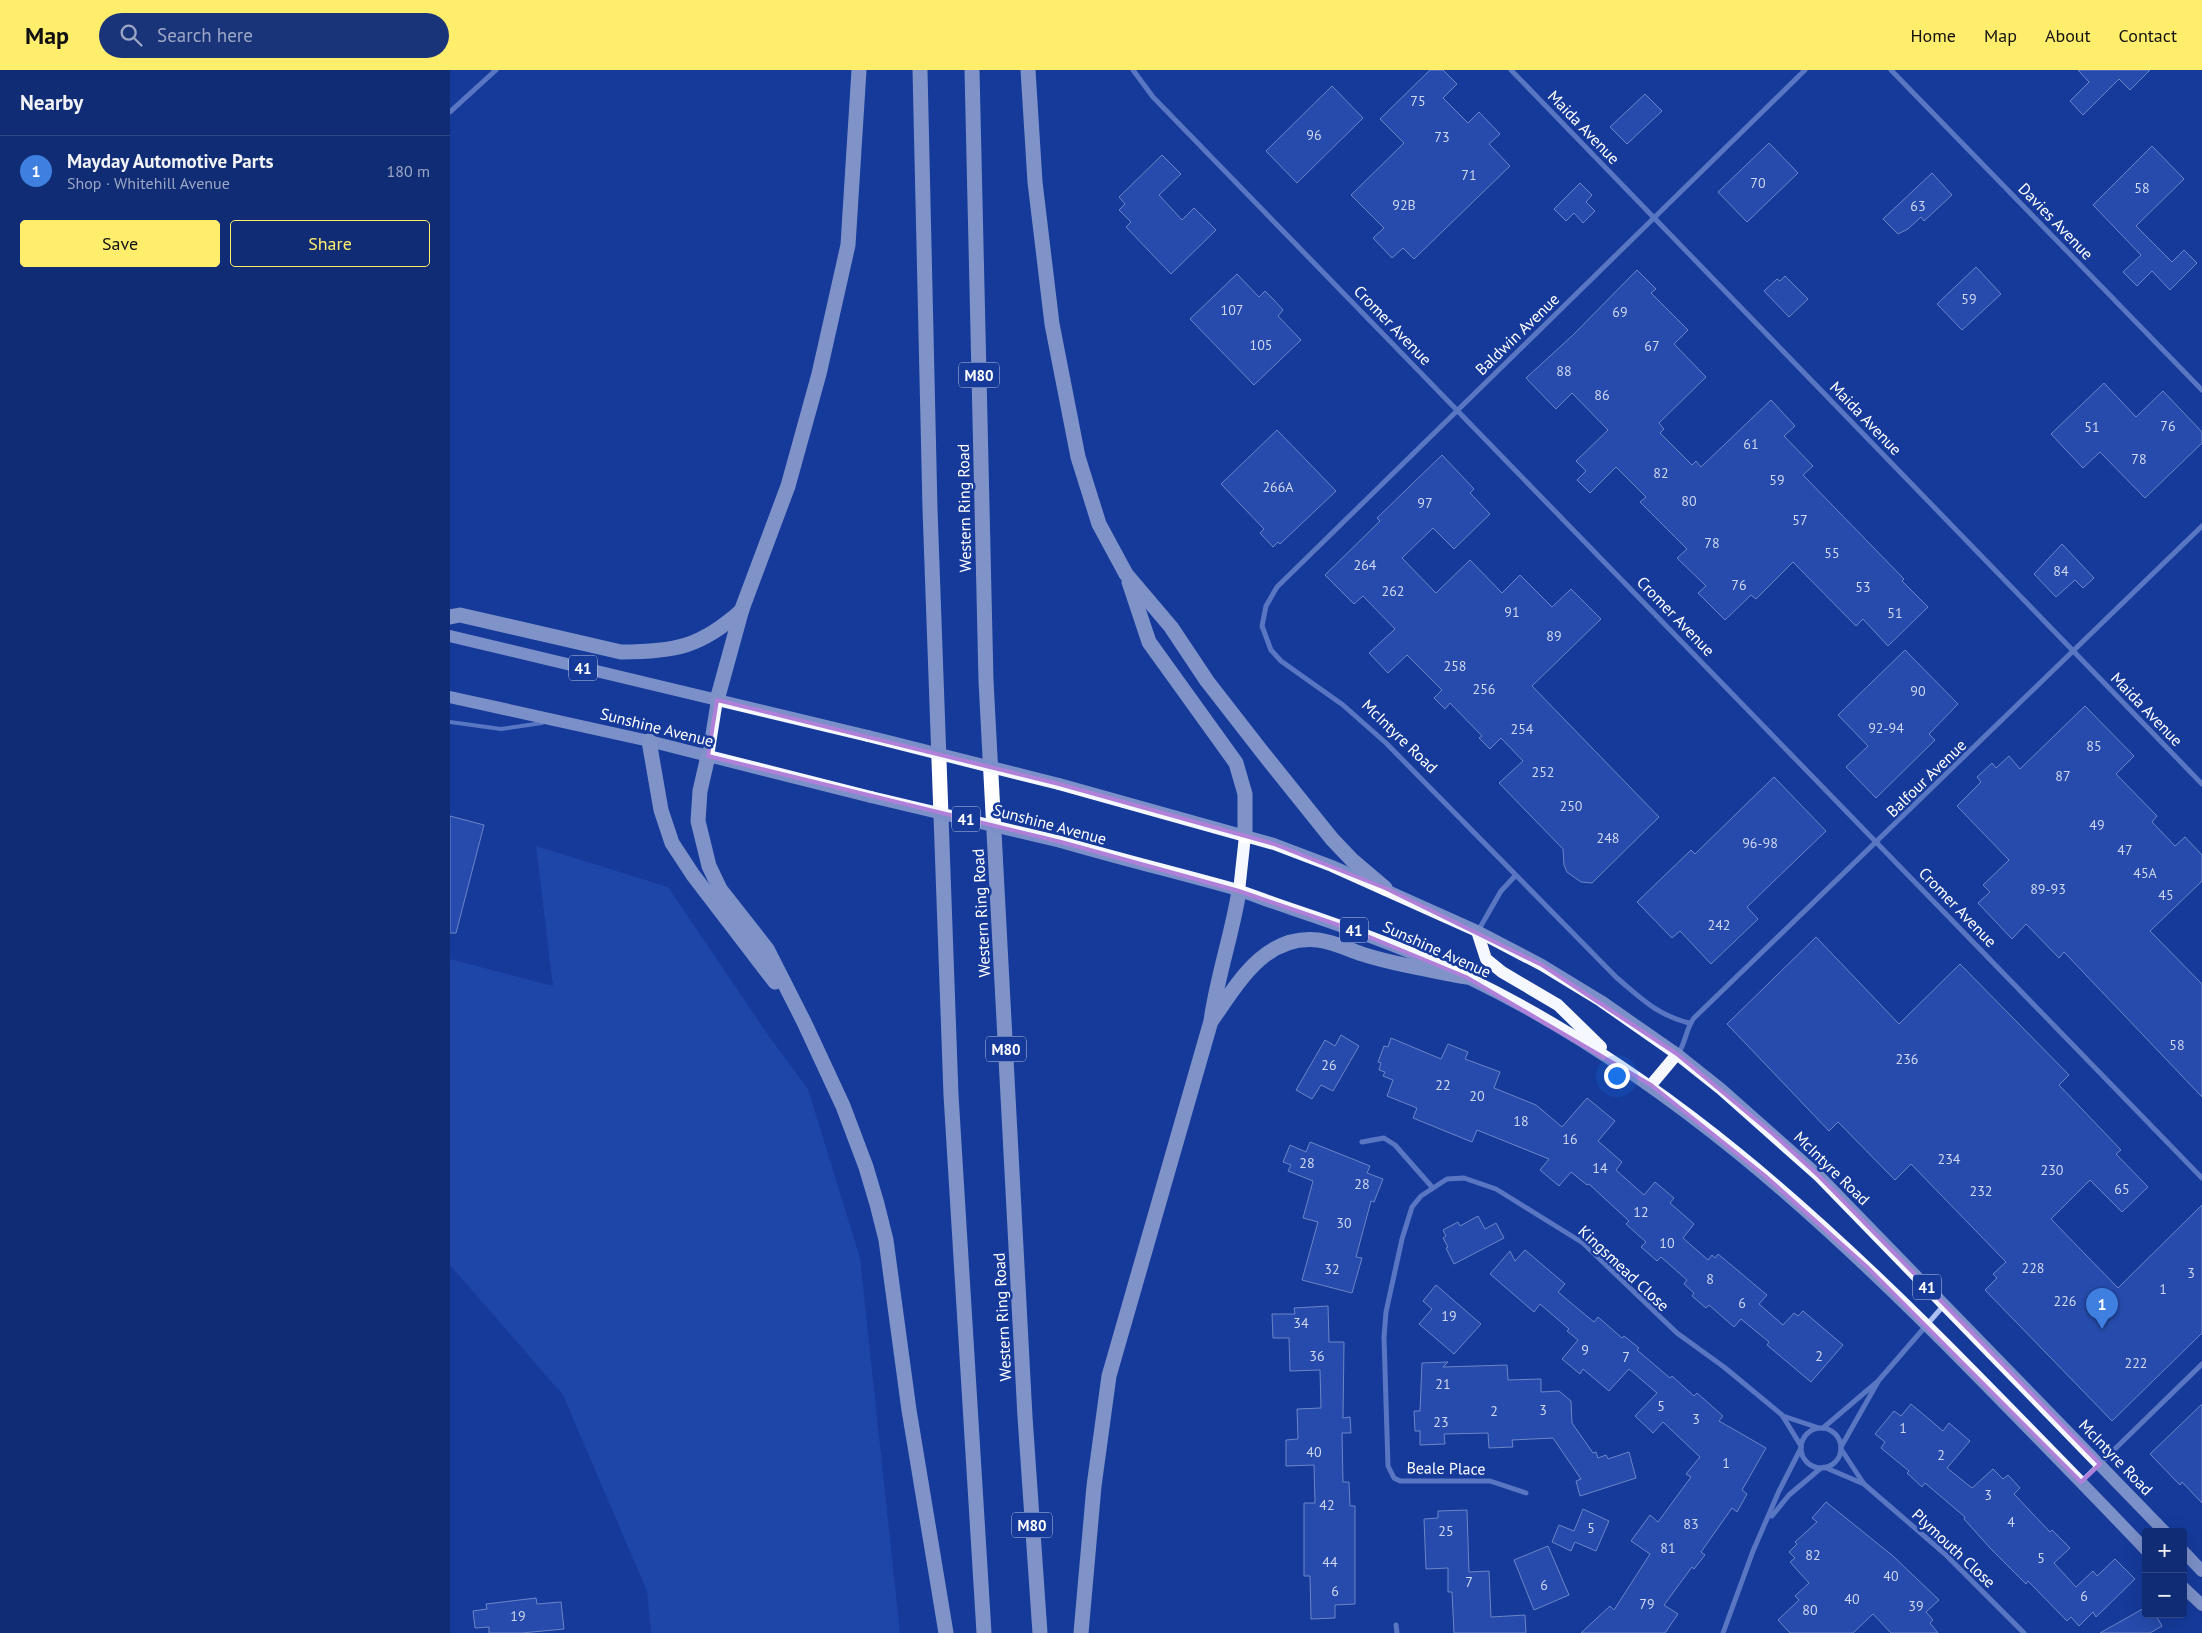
<!DOCTYPE html>
<html lang="en">
<head>
<meta charset="utf-8">
<style>
  :root { --surface:#102c74; --page:#193479; --text:#f1f3f6; --muted:#9ca7c5; --line:#304886; --accent:#ffed6c }
  body { margin:0; font-family:"PT Sans",sans-serif; background:var(--page); color:var(--text) }
  .controls { position:absolute; right:15px; bottom:15px; display:grid; overflow:hidden; border-radius:5px; box-shadow:0 5px 20px #0002 }
  .controls button { width:45px; height:45px; display:grid; place-items:center; padding:0; border:0; border-bottom:1px solid var(--line); background:var(--surface); color:var(--text); font:25px sans-serif }
  .you { position:absolute; left:1166px; top:1005px; width:18px; height:18px; margin:-12px; border:4px solid #fff; border-radius:50%; background:#1a73e8; box-shadow:0 0 0 8px #1a73e833 }
  .badge { display:grid; place-items:center; width:32px; height:32px; border-radius:50%; background:var(--accent); color:#fff; font-size:16px; font-weight:700 }
  .pin { position:absolute; translate:-50% -41px; filter:drop-shadow(0 1px 2px #0008) }
  .pin::after { content:''; position:absolute; top:26px; width:18px; height:15px; background:inherit; clip-path:polygon(0 0,100% 0,50% 100%) }
  .list { margin:0; padding:0; list-style:none }
  h2 { display:flex; justify-content:space-between; align-items:center; height:65px; margin:0; padding:0 20px; font-size:21px }
  h2 small { font-size:16px; font-weight:400; color:var(--muted) }
  .list li { display:grid; grid-template-columns:32px 1fr auto; gap:15px; align-items:center; box-sizing:border-box; height:70px; padding:0 20px; border-top:1px solid var(--line) }
  .list b { display:block; font-size:19px; white-space:nowrap }
  .list p { margin:0; font-size:16px; white-space:nowrap; color:var(--muted) }
  .list em { font-size:16px; font-style:normal; color:var(--muted) }
  .actions { display:flex; gap:10px; padding:15px 20px }
  .actions a { flex:1; padding:11px 0; border:1px solid var(--accent); border-radius:5px; text-align:center; font-size:18px; color:var(--accent) }
  .actions .main { background:var(--accent); color:#111 }
  .icon { flex:none; width:28px; height:28px; fill:none; stroke:currentColor; stroke-width:2; stroke-linecap:round; stroke-linejoin:round }
  .map { position:relative; flex:none; width:1752px; height:1563px; overflow:hidden }
  header { display:flex; align-items:center; gap:30px; box-sizing:border-box; height:70px; padding:0 25px; background:var(--accent); color:#111 }
  header strong { font-size:24px }
  nav { display:flex; gap:28px; margin-inline-start:auto; font-size:18px }
  .search { width:350px; height:45px; background:var(--page); display:flex; align-items:center; gap:12px; box-sizing:border-box; padding:0 18px; border-radius:28px; color:var(--muted); font-size:19px }
  main { display:flex }
  aside { flex:1; background:var(--surface) }
  .map>svg:first-child { display:block }
</style>
</head>
<body>
<header>
<strong>Map</strong>
<div class="search"><svg class="icon" aria-label="search" viewBox="0 0 24 24"><circle cx="10" cy="10" r="6"/><path d="M15 15l6 6"/></svg>Search here</div>
<nav><a>Home</a><a>Map</a><a>About</a><a>Contact</a></nav>
</header>
<main>
<aside>
<h2>Nearby<small></small></h2>
<ul class="list">
<li><span class="badge" style="background:#3f7fe0">1</span><div><b>Mayday Automotive Parts</b><p>Shop · Whitehill Avenue</p></div><em>180 m</em></li>
</ul>
<div class="actions"><a class="main">Save</a><a>Share</a></div>
</aside>
<div class="map">
<svg width="1752" height="1563" viewBox="0 0 1752 1563">
  <rect width="100%" height="100%" fill="#163a9a"/>
  <!-- green -->
  <path fill="#2952b8" d="M86,776L218,817L318,965L358,1019L410,1188L450,1563H201L197,1521L113,1325L0,1195V889L103,916Z"/>
  <!-- building -->
  <g fill="#3a60c0" stroke="#d3dffc">
    <path d="M980,0H993L1007,14L993,28L1018,53L1029,42L1050,64L1039,74L1060,96L964,189L953,178L942,188L923,168L934,158L901,125L954,73L930,49Z"/>
    <path d="M1628,0H1700L1680,20L1669,9L1633,45L1620,31L1639,12Z"/>
    <path d="M882,16L913,48L847,113L816,81Z"/>
    <path d="M1195,24L1212,41L1177,74L1160,57Z"/>
    <path d="M1319,73L1348,103L1297,152L1268,122Z"/>
    <path d="M1702,76L1734,109L1686,156L1722,192L1734,180L1747,193L1720,220L1702,201L1687,216L1673,202L1691,185L1643,135Z"/>
    <path d="M712,85L731,104L709,125L732,150L744,138L766,160L721,204L676,157L681,152L669,140L675,134L669,127Z"/>
    <path d="M1482,103L1502,125L1474,151L1471,147L1458,159L1448,164L1433,149Z"/>
    <path d="M1130,113L1142,125L1136,132L1145,141L1133,153L1124,143L1116,151L1104,139Z"/>
    <path d="M1526,197L1551,224L1512,260L1487,234Z"/>
    <path d="M1187,200L1206,219L1201,223L1238,260L1224,274L1256,307L1209,353L1214,359L1210,363L1242,395L1246,391L1251,397L1321,330L1345,356L1334,366L1363,396L1353,405L1454,509L1452,511L1478,537L1438,576L1413,549L1406,556L1343,492L1306,529L1301,525L1275,550L1248,523L1256,516L1227,488L1237,479L1190,432L1196,427L1166,397L1140,423L1127,410L1136,401L1126,391L1158,360L1122,323L1106,339L1076,308L1123,265Z"/>
    <path d="M787,204L809,227L815,221L824,230L833,240L828,246L851,270L804,315L740,249Z"/>
    <path d="M1335,206L1358,229L1339,247L1314,221L1327,209L1330,211Z"/>
    <path d="M1654,313L1686,347L1713,321L1752,362V373L1695,428L1650,382L1633,398L1601,364Z"/>
    <path d="M827,360L886,421L830,474L828,472L823,477L810,463L814,459L771,414Z"/>
    <path d="M992,385L1024,419L1020,423L1040,444L1004,479L983,458L952,488L986,523L1020,490L1052,523L1070,505L1102,537L1121,519L1151,549L1082,616L1209,747L1142,813L1131,812L1117,802L1114,795L1113,779L1049,713L1073,691L1051,668L1040,679L1029,668L1032,666L1000,633L995,639L984,628L992,620L957,585L938,603L919,583L945,559L913,526L904,534L875,505L930,451L927,448Z"/>
    <path d="M1612,474L1644,508L1633,518L1625,510L1606,527L1584,504Z"/>
    <path d="M1455,580L1508,634L1479,664L1485,670L1426,728L1396,697L1418,676L1388,645Z"/>
    <path d="M1635,636L1684,686L1666,704L1707,746L1702,752L1725,776L1735,767L1752,785V811L1700,861L1752,914V1027L1614,882L1609,888L1576,854L1562,869L1528,833L1540,822L1533,815L1559,790L1507,736L1531,712L1527,707L1542,693L1546,698L1559,686L1570,699Z"/>
    <path d="M1324,707L1376,761L1297,837L1308,849L1261,894L1230,861L1222,868L1187,832L1241,780L1245,784Z"/>
    <path d="M0,746L34,755L6,863H0Z"/>
    <path d="M1366,867L1449,954L1510,894L1619,1005L1609,1015L1671,1080L1666,1084L1698,1117L1672,1142L1640,1110L1601,1149L1668,1218L1752,1135V1263L1662,1351L1535,1220L1547,1208L1543,1204L1556,1192L1461,1094L1445,1110L1388,1052L1379,1061L1277,954Z"/>
    <path d="M891,965L909,976L883,1021L871,1015L862,1029L846,1020L875,970L885,976Z"/>
    <path d="M941,968L991,989L998,974L1018,982L1015,989L1050,1002L1044,1018L1086,1035L1112,1057L1137,1028L1165,1051L1148,1071L1172,1092L1166,1100L1194,1125L1205,1112L1224,1128L1220,1133L1244,1154L1233,1168L1258,1190L1262,1185L1265,1188L1268,1184L1317,1225L1309,1234L1333,1255L1344,1243L1348,1246L1353,1241L1393,1275L1361,1312L1317,1275L1319,1272L1291,1249L1284,1257L1259,1235L1256,1238L1242,1226L1244,1223L1234,1214L1237,1210L1211,1187L1207,1191L1191,1177L1196,1172L1176,1154L1179,1151L1139,1114L1137,1115L1121,1102L1109,1116L1090,1100L1099,1089L1027,1060L1022,1072L963,1048L967,1038L937,1026L943,1010L933,1006L935,1002L929,1000L931,993L928,992L934,976L938,977Z"/>
    <path d="M860,1072L920,1096L917,1103L933,1109L924,1132L921,1131L906,1187L912,1188L902,1223L852,1210L868,1152L853,1148L863,1111L838,1101L841,1095L833,1092L840,1075L856,1082Z"/>
    <path d="M1028,1146L1035,1159L1046,1153L1054,1168L1004,1194L996,1178L998,1177L993,1168L996,1166L993,1160L1008,1152L1010,1156Z"/>
    <path d="M1075,1180L1115,1214L1108,1222L1133,1243L1144,1252L1148,1247L1172,1268L1174,1266L1189,1278L1187,1280L1220,1308L1222,1306L1244,1326L1247,1323L1273,1346L1269,1351L1316,1378L1292,1420L1297,1424L1287,1442L1282,1438L1251,1482L1255,1485L1244,1499L1242,1497L1214,1535L1228,1544L1215,1563H1131L1160,1536L1164,1540L1200,1484L1181,1471L1200,1445L1208,1452L1241,1407L1236,1404L1250,1387L1213,1352L1203,1363L1185,1346L1207,1323L1179,1299L1159,1321L1133,1299L1130,1304L1112,1289L1128,1270L1117,1261L1119,1259L1090,1234L1084,1242L1040,1204L1060,1181L1065,1191Z"/>
    <path d="M986,1215L1031,1254L1004,1284L969,1254L982,1239L973,1231Z"/>
    <path d="M878,1236L879,1272H894L893,1348L900,1347L901,1363H892L893,1412H899L900,1436H905V1534L885,1535V1548L861,1549L860,1506H854V1433H865L864,1395L836,1396V1370L848,1369L847,1339L871,1338L870,1300L840,1301L839,1268H823L822,1244H845L844,1238Z"/>
    <path d="M998,1292L993,1297L1057,1295L1058,1310L1091,1309V1322L1109,1321L1121,1331L1122,1353L1143,1383L1146,1382L1148,1388L1156,1385L1158,1389L1179,1382L1186,1408L1130,1426L1126,1411L1131,1409L1103,1368L1062,1370L1063,1377L1039,1378L1038,1363L994,1364L995,1374L970,1375V1361H965L964,1341H970L972,1293Z"/>
    <path d="M1461,1334L1493,1361L1499,1353L1520,1371L1497,1398L1522,1418L1543,1399L1553,1409L1558,1405L1570,1418L1564,1424L1600,1462L1602,1460L1620,1478L1604,1493L1626,1517L1643,1501L1647,1506L1665,1489L1685,1509L1646,1547L1643,1542L1629,1556L1621,1547L1617,1551L1578,1511L1576,1514L1541,1479L1514,1449L1515,1447L1475,1413L1472,1417L1457,1403L1459,1401L1431,1378L1435,1372L1425,1364L1444,1341L1451,1346Z"/>
    <path d="M1752,1334V1433L1732,1412L1730,1415L1700,1384Z"/>
    <path d="M1376,1432L1443,1486L1489,1530L1476,1542L1483,1550L1480,1553L1488,1563H1441L1423,1544L1403,1563H1340L1328,1550L1349,1530L1345,1526L1359,1513L1340,1492L1345,1488L1339,1482L1347,1474L1345,1472L1367,1452L1362,1448Z"/>
    <path d="M1133,1439L1159,1451L1146,1481L1125,1472L1121,1481L1102,1472L1109,1455L1124,1461Z"/>
    <path d="M1017,1440L1019,1502L1039,1501L1041,1547L1075,1545L1076,1563H1004L1002,1522H998V1498L976,1499L974,1449L988,1448V1441Z"/>
    <path d="M1098,1476L1119,1525L1084,1540L1064,1490Z"/>
    <path d="M86,1528L87,1534L111,1532L114,1559L72,1563H39V1557L25,1558L23,1541L37,1539L36,1534Z"/>
    <path d="M1696,1537V1544H1705L1712,1556L1700,1563H1650Z"/>
  </g>
  <g fill="none" stroke-linecap="round" stroke-linejoin="round">
    <!-- service -->
    <path stroke="#abbff2" stroke-width="4" d="M0,652L51,659L92,653"/>
    <!-- minor -->
    <g stroke="#abbff2" stroke-width="5">
      <path d="M683,0L703,27L1752,1108"/>
      <path d="M1061,0L1752,714"/>
      <path d="M1441,0L1752,320"/>
      <path d="M0,42L46,0"/>
      <path d="M1028,861L1051,821L1065,806"/>
      <path d="M1239,953C1207,945 1192,929 1167,908L936,673L893,635L831,591L821,580L812,556L816,536L827,517L1355,0"/>
      <path d="M1228,984C1236,972 1236,958 1244,948L1752,456"/>
      <path d="M912,1072L934,1068L945,1075L982,1117"/>
      <path d="M1333,1346L1369,1358"/>
      <path d="M1373,1358L1427,1312"/>
      <circle cx="1371" cy="1378" r="20"/>
      <path d="M1391,1377L1429,1310L1494,1235"/>
      <path d="M1391,1379L1414,1414L1495,1484L1574,1563"/>
      <path d="M1374,1397L1414,1414"/>
      <path d="M1632,1411L1752,1294"/>
      <path d="M1076,1423L1040,1411H950L944,1408L938,1396L934,1267L936,1242L952,1169L962,1137L971,1126L997,1109L1014,1108L1046,1119L1133,1173L1227,1263L1274,1297L1332,1345L1351,1376"/>
      <path d="M1322,1446L1339,1425L1371,1398"/>
      <path d="M946,1555L947,1563"/>
      <path d="M1273,1563L1303,1481L1329,1421L1351,1378"/>
    </g>
    <!-- primary -->
    <g stroke="#f6f8ff" stroke-width="12">
      <path d="M0,566L418,666"/>
      <path d="M0,627L199,671L421,727"/>
      <path d="M258,686L267,630"/>
      <path d="M609,714L824,774L882,796L1027,861L1092,895L1151,931L1227,984L1271,1019L1369,1106L1715,1462"/>
      <path d="M611,772C669,789 727,803 784,819C803,825 822,833 841,839C901,859 962,881 1020,909C1215,1004 1374,1150 1525,1304C1582,1362 1639,1420 1696,1480"/>
      <path d="M789,821L795,766"/>
      <path d="M1027,861L1036,889L1052,902L1108,935L1151,977"/>
      <path d="M1201,1015L1227,984"/>
      <path d="M1733,1481L1752,1501"/>
      <path d="M1733,1517L1752,1535"/>
    </g>
    <!-- motorway -->
    <g stroke="#fff" stroke-width="15">
      <path d="M470,0L480,439L501,1025L534,1563"/>
      <path d="M522,0L536,611L575,1347L590,1563"/>
      <path d="M578,0L585,112L602,254L628,387L649,454L676,504L721,557L757,611L813,683L882,769L902,790L935,818"/>
      <path d="M679,512L699,572L786,693L795,724V766"/>
      <path d="M0,547L10,545L171,582C225,582 251,577 292,540"/>
      <path d="M267,630L292,539L338,416L369,304L398,175L409,0"/>
      <path d="M199,671L211,740L222,773L243,805L325,912"/>
      <path d="M258,686L250,721L248,751L259,796L270,819L317,879L354,952L393,1036L416,1097L427,1134L436,1170L459,1340L496,1563"/>
      <path d="M762,950C788,913 815,864 868,870C884,872 897,879 912,884C945,895 982,900 1016,907"/>
      <path d="M631,1563L644,1416L659,1306L761,951C767,907 782,865 789,821"/>
    </g>
    <!-- primary-bridge -->
    <g stroke="#f6f8ff" stroke-width="12">
      <path d="M418,666L609,714"/>
      <path d="M421,727L611,772"/>
    </g>
  </g>
  <!-- marked area -->
  <path d="M0 0H1752V1563H0ZM267,630L609,714L824,774L935,818L1092,895L1227,984L1323,1064L1369,1106L1650,1394L1631,1412L1417,1197L1314,1105L1201,1015L1016,907L900,859L789,821L611,772L258,686Z" fill="#163a9a" fill-opacity=".55" fill-rule="evenodd"/>
  <path fill="none" stroke="#b080d9" stroke-width="4" stroke-linejoin="round" d="M267,630L609,714L824,774L935,818L1092,895L1227,984L1323,1064L1369,1106L1650,1394L1631,1412L1417,1197L1314,1105L1201,1015L1016,907L900,859L789,821L611,772L258,686Z"/>
  <g text-anchor="middle" dominant-baseline="central" stroke-width="5" stroke-linejoin="round" paint-order="stroke">
    <!-- number labels -->
    <g font-size="14" fill="#ced7ef">
      <text x="968" y="31">75</text>
      <text x="864" y="65">96</text>
      <text x="992" y="67">73</text>
      <text x="1019" y="105">71</text>
      <text x="1308" y="113">70</text>
      <text x="1692" y="118">58</text>
      <text x="954" y="135">92B</text>
      <text x="1468" y="136">63</text>
      <text x="1519" y="229">59</text>
      <text x="782" y="240">107</text>
      <text x="1170" y="242">69</text>
      <text x="811" y="275">105</text>
      <text x="1202" y="276">67</text>
      <text x="1114" y="301">88</text>
      <text x="1152" y="325">86</text>
      <text x="1718" y="356">76</text>
      <text x="1642" y="357">51</text>
      <text x="1301" y="374">61</text>
      <text x="1689" y="389">78</text>
      <text x="1211" y="403">82</text>
      <text x="1327" y="410">59</text>
      <text x="828" y="417">266A</text>
      <text x="1239" y="431">80</text>
      <text x="975" y="433">97</text>
      <text x="1350" y="450">57</text>
      <text x="1262" y="473">78</text>
      <text x="1382" y="483">55</text>
      <text x="915" y="495">264</text>
      <text x="1611" y="501">84</text>
      <text x="1289" y="515">76</text>
      <text x="1413" y="517">53</text>
      <text x="943" y="521">262</text>
      <text x="1062" y="542">91</text>
      <text x="1445" y="543">51</text>
      <text x="1104" y="566">89</text>
      <text x="1005" y="596">258</text>
      <text x="1034" y="619">256</text>
      <text x="1468" y="621">90</text>
      <text x="1436" y="658">92-94</text>
      <text x="1072" y="659">254</text>
      <text x="1644" y="676">85</text>
      <text x="1093" y="702">252</text>
      <text x="1613" y="706">87</text>
      <text x="1121" y="736">250</text>
      <text x="1647" y="755">49</text>
      <text x="1158" y="768">248</text>
      <text x="1310" y="773">96-98</text>
      <text x="1675" y="780">47</text>
      <text x="1695" y="803">45A</text>
      <text x="1598" y="819">89-93</text>
      <text x="1716" y="825">45</text>
      <text x="1269" y="855">242</text>
      <text x="1727" y="975">58</text>
      <text x="1457" y="989">236</text>
      <text x="879" y="995">26</text>
      <text x="993" y="1015">22</text>
      <text x="1027" y="1026">20</text>
      <text x="1071" y="1051">18</text>
      <text x="1120" y="1069">16</text>
      <text x="1499" y="1089">234</text>
      <text x="857" y="1093">28</text>
      <text x="1150" y="1098">14</text>
      <text x="1602" y="1100">230</text>
      <text x="912" y="1114">28</text>
      <text x="1672" y="1119">65</text>
      <text x="1531" y="1121">232</text>
      <text x="1191" y="1142">12</text>
      <text x="894" y="1153">30</text>
      <text x="1217" y="1173">10</text>
      <text x="1583" y="1198">228</text>
      <text x="882" y="1199">32</text>
      <text x="1741" y="1203">3</text>
      <text x="1260" y="1209">8</text>
      <text x="1713" y="1219">1</text>
      <text x="1615" y="1231">226</text>
      <text x="1292" y="1233">6</text>
      <text x="999" y="1246">19</text>
      <text x="851" y="1253">34</text>
      <text x="1135" y="1280">9</text>
      <text x="867" y="1286">36</text>
      <text x="1369" y="1286">2</text>
      <text x="1176" y="1287">7</text>
      <text x="1686" y="1293">222</text>
      <text x="993" y="1314">21</text>
      <text x="1211" y="1336">5</text>
      <text x="1093" y="1340">3</text>
      <text x="1044" y="1341">2</text>
      <text x="1246" y="1349">3</text>
      <text x="991" y="1352">23</text>
      <text x="1453" y="1358">1</text>
      <text x="864" y="1382">40</text>
      <text x="1491" y="1385">2</text>
      <text x="1276" y="1393">1</text>
      <text x="1538" y="1425">3</text>
      <text x="877" y="1435">42</text>
      <text x="1561" y="1452">4</text>
      <text x="1241" y="1454">83</text>
      <text x="1141" y="1458">5</text>
      <text x="996" y="1461">25</text>
      <text x="1218" y="1478">81</text>
      <text x="1363" y="1485">82</text>
      <text x="1591" y="1488">5</text>
      <text x="880" y="1492">44</text>
      <text x="1441" y="1506">40</text>
      <text x="1019" y="1512">7</text>
      <text x="1094" y="1515">6</text>
      <text x="885" y="1521">6</text>
      <text x="1634" y="1526">6</text>
      <text x="1402" y="1529">40</text>
      <text x="1197" y="1534">79</text>
      <text x="1466" y="1536">39</text>
      <text x="1360" y="1540">80</text>
      <text x="68" y="1546">19</text>
    </g>
    <!-- shield labels -->
    <g fill="#163a9a" stroke="#b9c4e1" stroke-width="1">
      <rect x="509" y="292.5" width="40" height="25" rx="4"/>
      <rect x="119" y="585.5" width="28" height="25" rx="4"/>
      <rect x="502" y="736.5" width="28" height="25" rx="4"/>
      <rect x="890" y="847.5" width="28" height="25" rx="4"/>
      <rect x="536" y="966.5" width="40" height="25" rx="4"/>
      <rect x="1463" y="1204.5" width="28" height="25" rx="4"/>
      <rect x="562" y="1442.5" width="40" height="25" rx="4"/>
    </g>
    <g font-size="15" font-weight="bold" fill="#fff">
      <text x="529" y="305">M80</text>
      <text x="133" y="598">41</text>
      <text x="516" y="749">41</text>
      <text x="904" y="860">41</text>
      <text x="556" y="979">M80</text>
      <text x="1477" y="1217">41</text>
      <text x="582" y="1455">M80</text>
    </g>
    <!-- street labels -->
    <g font-size="16" fill="#fff" stroke="#163a9a">
      <text transform="translate(1134 57) rotate(46)">Maida Avenue</text>
      <text transform="translate(1606 151) rotate(46)">Davies Avenue</text>
      <text transform="translate(943 255) rotate(46)">Cromer Avenue</text>
      <text transform="translate(1067 264) rotate(-44)">Baldwin Avenue</text>
      <text transform="translate(1416 348) rotate(46)">Maida Avenue</text>
      <text transform="translate(514 438) rotate(-91)">Western Ring Road</text>
      <text transform="translate(1226 546) rotate(46)">Cromer Avenue</text>
      <text transform="translate(1697 639) rotate(46)">Maida Avenue</text>
      <text transform="translate(207 657) rotate(14)">Sunshine Avenue</text>
      <text transform="translate(950 666) rotate(44)">McIntyre Road</text>
      <text transform="translate(1476 708) rotate(-44)">Balfour Avenue</text>
      <text transform="translate(600 754) rotate(15)">Sunshine Avenue</text>
      <text transform="translate(1508 837) rotate(46)">Cromer Avenue</text>
      <text transform="translate(531 843) rotate(-93)">Western Ring Road</text>
      <text transform="translate(987 879) rotate(24)">Sunshine Avenue</text>
      <text transform="translate(1382 1098) rotate(44)">McIntyre Road</text>
      <text transform="translate(1174 1198) rotate(43)">Kingsmead Close</text>
      <text transform="translate(552 1247) rotate(-93)">Western Ring Road</text>
      <text transform="translate(1666 1387) rotate(46)">McIntyre Road</text>
      <text transform="translate(996 1398) rotate(1)">Beale Place</text>
      <text transform="translate(1504 1478) rotate(43)">Plymouth Close</text>
    </g>
  </g>
</svg>
<div class="controls">
<button>+</button>
<button>−</button>
</div>
<div class="you"></div>
<div class="pin badge" style="left:1652px;top:1259px;background:#3f7fe0">1</div>
</div>
</main>
</body>
</html>
